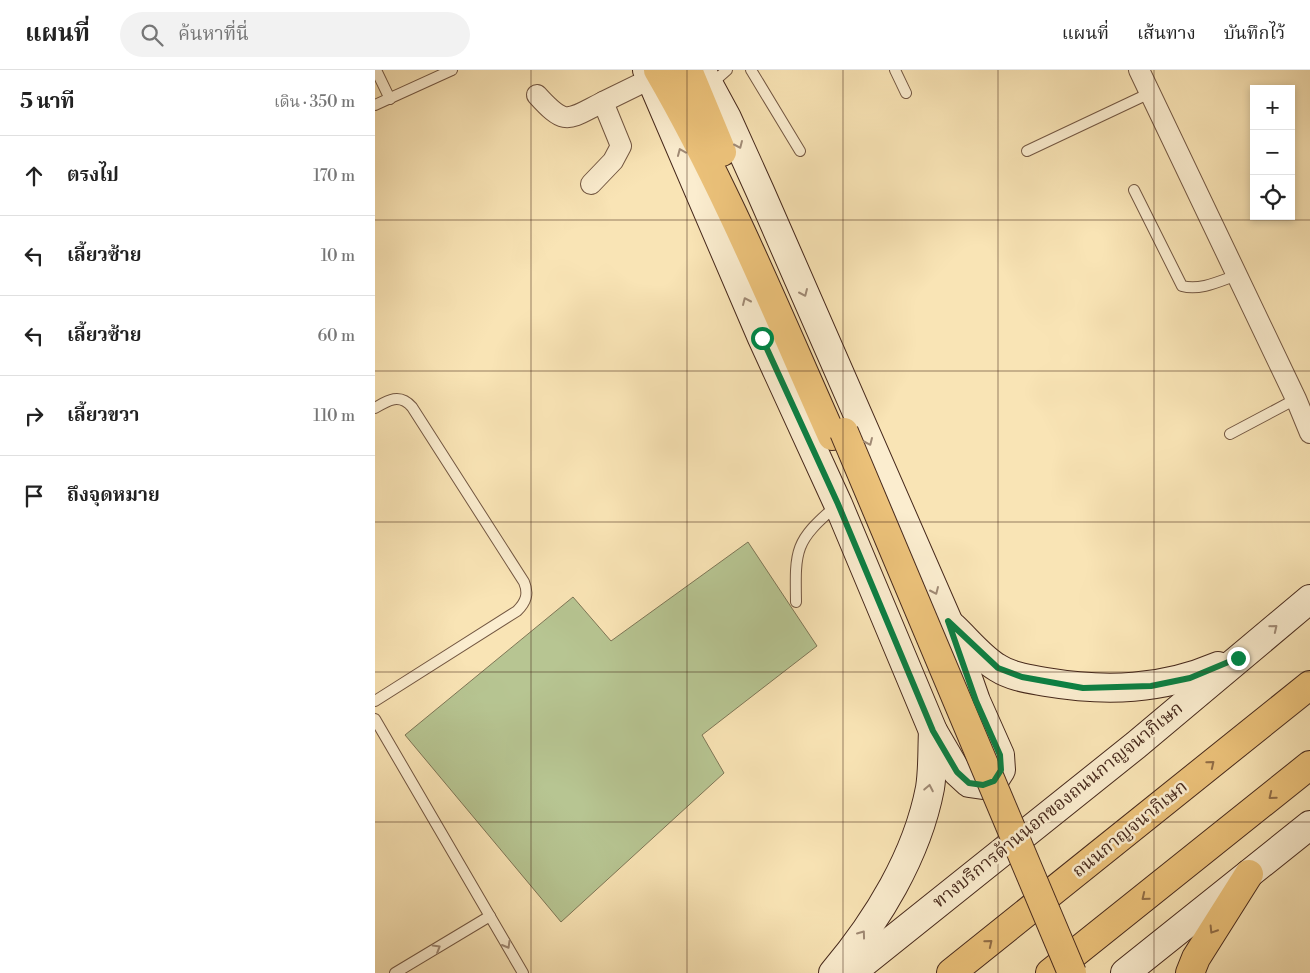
<!DOCTYPE html>
<html lang="th">
<head>
<meta charset="utf-8">
<style>
  :root { --surface:#fff; --page:#f2f2f2; --text:#222; --muted:#767676; --line:#e0e0e0 }
  body { margin:0; font-family:"Libre Bodoni","Noto Serif Thai",serif; background:var(--page); color:var(--text) }
  .controls { position:absolute; right:15px; top:15px; display:grid; overflow:hidden; border-radius:0px; box-shadow:0 2px 8px #0003 }
  .controls button { width:45px; height:45px; display:grid; place-items:center; padding:0; border:0; border-bottom:1px solid var(--line); background:var(--surface); color:var(--text); font:25px sans-serif }
  .stop { position:absolute; width:15px; height:15px; margin:-11px; border:4px solid #0b8043; border-radius:50%; background:#fff }
  .stop.end { background:#0b8043; border-color:#fff; box-shadow:0 1px 5px #0008 }
  .list { margin:0; padding:0; list-style:none }
  h2 { display:flex; justify-content:space-between; align-items:center; height:65px; margin:0; padding:0 20px; font-size:21px }
  h2 small { font-size:16px; font-weight:400; color:var(--muted) }
  .list li { display:grid; grid-template-columns:32px 1fr auto; gap:15px; align-items:center; box-sizing:border-box; height:80px; padding:0 20px; border-top:1px solid var(--line) }
  .list b { display:block; font-size:19px; white-space:nowrap }
  .list em { font-size:16px; font-style:normal; color:var(--muted) }
  .icon { flex:none; width:28px; height:28px; fill:none; stroke:currentColor; stroke-width:2; stroke-linecap:round; stroke-linejoin:round }
  .map { position:relative; flex:none; width:935px; height:903px; overflow:hidden }
  header { display:flex; align-items:center; gap:30px; box-sizing:border-box; height:70px; padding:0 25px; background:var(--surface); border-bottom:1px solid var(--line) }
  header strong { font-size:24px }
  nav { display:flex; gap:28px; margin-inline-start:auto; font-size:18px }
  .search { width:350px; height:45px; background:var(--page); display:flex; align-items:center; gap:12px; box-sizing:border-box; padding:0 18px; border-radius:28px; color:var(--muted); font-size:19px }
  main { display:flex }
  aside { flex:1; background:var(--surface) }
  .map>svg:first-child { display:block }
</style>
</head>
<body>
<header>
<strong>แผนที่</strong>
<div class="search"><svg class="icon" aria-label="search" viewBox="0 0 24 24"><circle cx="10" cy="10" r="6"/><path d="M15 15l6 6"/></svg>ค้นหาที่นี่</div>
<nav><a>แผนที่</a><a>เส้นทาง</a><a>บันทึกไว้</a></nav>
</header>
<main>
<aside>
<h2>5 นาที<small>เดิน · 350 m</small></h2>
<ul class="list">
<li><svg class="icon" aria-label="ahead" viewBox="0 0 24 24"><path d="M12 20V5M6 11l6-6 6 6"/></svg><div><b>ตรงไป</b></div><em>170 m</em></li>
<li><svg class="icon" aria-label="left" viewBox="0 0 24 24"><path d="M17 20v-9H6M10 6l-5 5 5 5"/></svg><div><b>เลี้ยวซ้าย</b></div><em>10 m</em></li>
<li><svg class="icon" aria-label="left" viewBox="0 0 24 24"><path d="M17 20v-9H6M10 6l-5 5 5 5"/></svg><div><b>เลี้ยวซ้าย</b></div><em>60 m</em></li>
<li><svg class="icon" aria-label="right" viewBox="0 0 24 24"><path d="M7 20v-9h11M14 6l5 5-5 5"/></svg><div><b>เลี้ยวขวา</b></div><em>110 m</em></li>
<li><svg class="icon" aria-label="arrive" viewBox="0 0 24 24"><path d="M6 21V4h12l-3 4 3 4H6"/></svg><div><b>ถึงจุดหมาย</b></div></li>
</ul>
</aside>
<div class="map">
<svg width="935" height="903" viewBox="0 0 935 903">
  <rect width="100%" height="100%" fill="#f9e4b5"/>
  <filter id="stains"><feTurbulence type="fractalNoise" baseFrequency=".004" numOctaves="4"/><feColorMatrix values="0 0 0 0 .2 0 0 0 0 .09 0 0 0 0 .02 0 0 0 .5 -.17"/></filter>
  <radialGradient id="worn" r=".72"><stop offset=".6" stop-color="#630" stop-opacity="0"/><stop offset="1" stop-color="#630" stop-opacity=".3"/></radialGradient>
  <!-- green -->
  <path fill="#b7c592" stroke="#7e7656" d="M373,472L442,576L327,665L349,703L186,852L30,665L198,527L236,571Z"/>
  <g fill="none" stroke-linecap="round" stroke-linejoin="round">
    <!-- lane casing -->
    <g stroke="#735742" stroke-width="12">
      <g id="lane">
        <path d="M1,0L15,29"/>
        <path d="M376,0L425,81"/>
        <path d="M520,0L531,23"/>
        <path d="M335,15L352,0"/>
        <path d="M0,35L77,0"/>
        <path d="M652,81L775,23"/>
        <path d="M759,120L807,216C825,221 845,211 862,205"/>
        <path d="M0,338C13,330 25,323 37,337L149,512C154,524 151,532 142,541L0,631"/>
        <path d="M855,364L921,329"/>
        <path d="M421,532C420,479 420,471 461,436"/>
        <path d="M0,649L148,903"/>
        <path d="M20,903L115,846"/>
      </g>
    </g>
    <!-- street casing -->
    <g stroke="#735742" stroke-width="22">
      <g id="street">
        <path d="M764,0L921,329L935,363"/>
        <path d="M162,25C191,57 192,50 228,32"/>
        <path d="M216,114L238,91L246,76L228,32L275,9"/>
      </g>
    </g>
    <!-- secondary casing -->
    <g stroke="#46281b" stroke-width="30">
      <g id="secondary">
        <path d="M272,0L387,268L463,434L558,661L582,702L594,713L608,715L619,711L626,700L625,685L601,631L573,551L385,121L352,48L326,0"/>
        <path d="M578,557C592,570 607,589 623,598C637,607 655,609 671,612C731,622 787,620 843,596"/>
        <path d="M458,903C502,851 542,786 555,718C558,699 557,680 558,661"/>
        <path d="M476,903L761,675L935,529"/>
        <path d="M750,903L935,755"/>
      </g>
    </g>
    <!-- primary casing -->
    <g stroke="#46281b" stroke-width="30">
      <g id="primary">
        <path d="M283,0C351,117 402,243 457,366"/>
        <path d="M313,0L347,82"/>
        <path d="M815,903L821,888L874,804"/>
      </g>
    </g>
    <!-- highway casing -->
    <g stroke="#46281b" stroke-width="30">
      <g id="highway">
        <path d="M576,903L935,615"/>
        <path d="M675,903L935,695"/>
      </g>
    </g>
    <!-- lane -->
    <use href="#lane" stroke="#fbedcf" stroke-width="10"/>
    <!-- street -->
    <use href="#street" stroke="#fbedcf" stroke-width="20"/>
    <!-- secondary -->
    <use href="#secondary" stroke="#fbedcf" stroke-width="28"/>
    <!-- primary -->
    <use href="#primary" stroke="#ecc27a" stroke-width="28"/>
    <!-- highway -->
    <use href="#highway" stroke="#ecc27a" stroke-width="28"/>
    <!-- primary-bridge casing -->
    <g stroke="#46281b" stroke-width="30" stroke-linecap="butt">
      <path id="primary-bridge" d="M469,362L697,903"/>
    </g>
    <!-- primary-bridge -->
    <use href="#primary-bridge" stroke="#ecc27a" stroke-width="28"/>
  </g>
  <!-- one-way arrows -->
  <defs><path id="oneway-chevron" d="M-2-3.5L2.5 0L-2 3.5" fill="none" stroke-width="1.6" stroke-linecap="round" stroke-linejoin="round" transform="scale(1.25)"/></defs>
  <g stroke="#a08a75">
    <use href="#oneway-chevron" transform="translate(364 75) rotate(66)"/>
    <use href="#oneway-chevron" transform="translate(306 82) rotate(-113)"/>
    <use href="#oneway-chevron" transform="translate(429 223) rotate(66)"/>
    <use href="#oneway-chevron" transform="translate(371 231) rotate(-114)"/>
    <use href="#oneway-chevron" transform="translate(494 372) rotate(66)"/>
    <use href="#oneway-chevron" transform="translate(560 521) rotate(66)"/>
    <use href="#oneway-chevron" transform="translate(899 558) rotate(-39)"/>
    <use href="#oneway-chevron" transform="translate(554 718) rotate(-79)"/>
    <use href="#oneway-chevron" transform="translate(487 864) rotate(-54)"/>
    <use href="#oneway-chevron" transform="translate(132 875) rotate(60)"/>
    <use href="#oneway-chevron" transform="translate(62 878) rotate(-31)"/>
  </g>
  <g stroke="#916d46">
    <use href="#oneway-chevron" transform="translate(836 694) rotate(-39)"/>
    <use href="#oneway-chevron" transform="translate(897 726) rotate(141)"/>
    <use href="#oneway-chevron" transform="translate(770 827) rotate(141)"/>
    <use href="#oneway-chevron" transform="translate(838 860) rotate(122)"/>
    <use href="#oneway-chevron" transform="translate(614 873) rotate(-39)"/>
  </g>
  <g fill="none" stroke-linecap="round" stroke-linejoin="round">
    <!-- route -->
    <path stroke="#0b8043" stroke-width="6" d="M387,268L463,434L558,661L582,702L594,713L608,715L619,711L626,700L625,685L601,631L573,551L623,598L647,607L708,618L776,616L815,608L863,588"/>
  </g>
  <!-- grid -->
  <path fill="none" stroke="#46281b" stroke-width="1" stroke-opacity="0.55" d="M156,0V903M312,0V903M468,0V903M623,0V903M779,0V903M0,150H935M0,301H935M0,452H935M0,602H935M0,752H935"/>
  <g text-anchor="middle" dominant-baseline="central" stroke-width="5" stroke-linejoin="round" paint-order="stroke">
    <!-- street labels -->
    <g font-size="18" fill="#46281b" stroke="#fbedcf">
      <text transform="translate(683 735) rotate(-39)">ทางบริการด้านนอกของถนนกาญจนาภิเษก</text>
      <text transform="translate(755 759) rotate(-39)">ถนนกาญจนาภิเษก</text>
    </g>
  </g>
  <rect width="100%" height="100%" filter="url(#stains)"/>
  <rect width="100%" height="100%" fill="url(#worn)"/>
</svg>
<div class="controls">
<button>+</button>
<button>−</button>
<button><svg class="icon" aria-label="locate" viewBox="0 0 24 24"><circle cx="12" cy="12" r="6"/><path d="M12 2v4M12 18v4M2 12h4M18 12h4"/></svg></button>
</div>
<div class="stop" style="left:387px;top:268px"></div>
<div class="stop end" style="left:863px;top:588px"></div>
</div>
</main>
</body>
</html>
